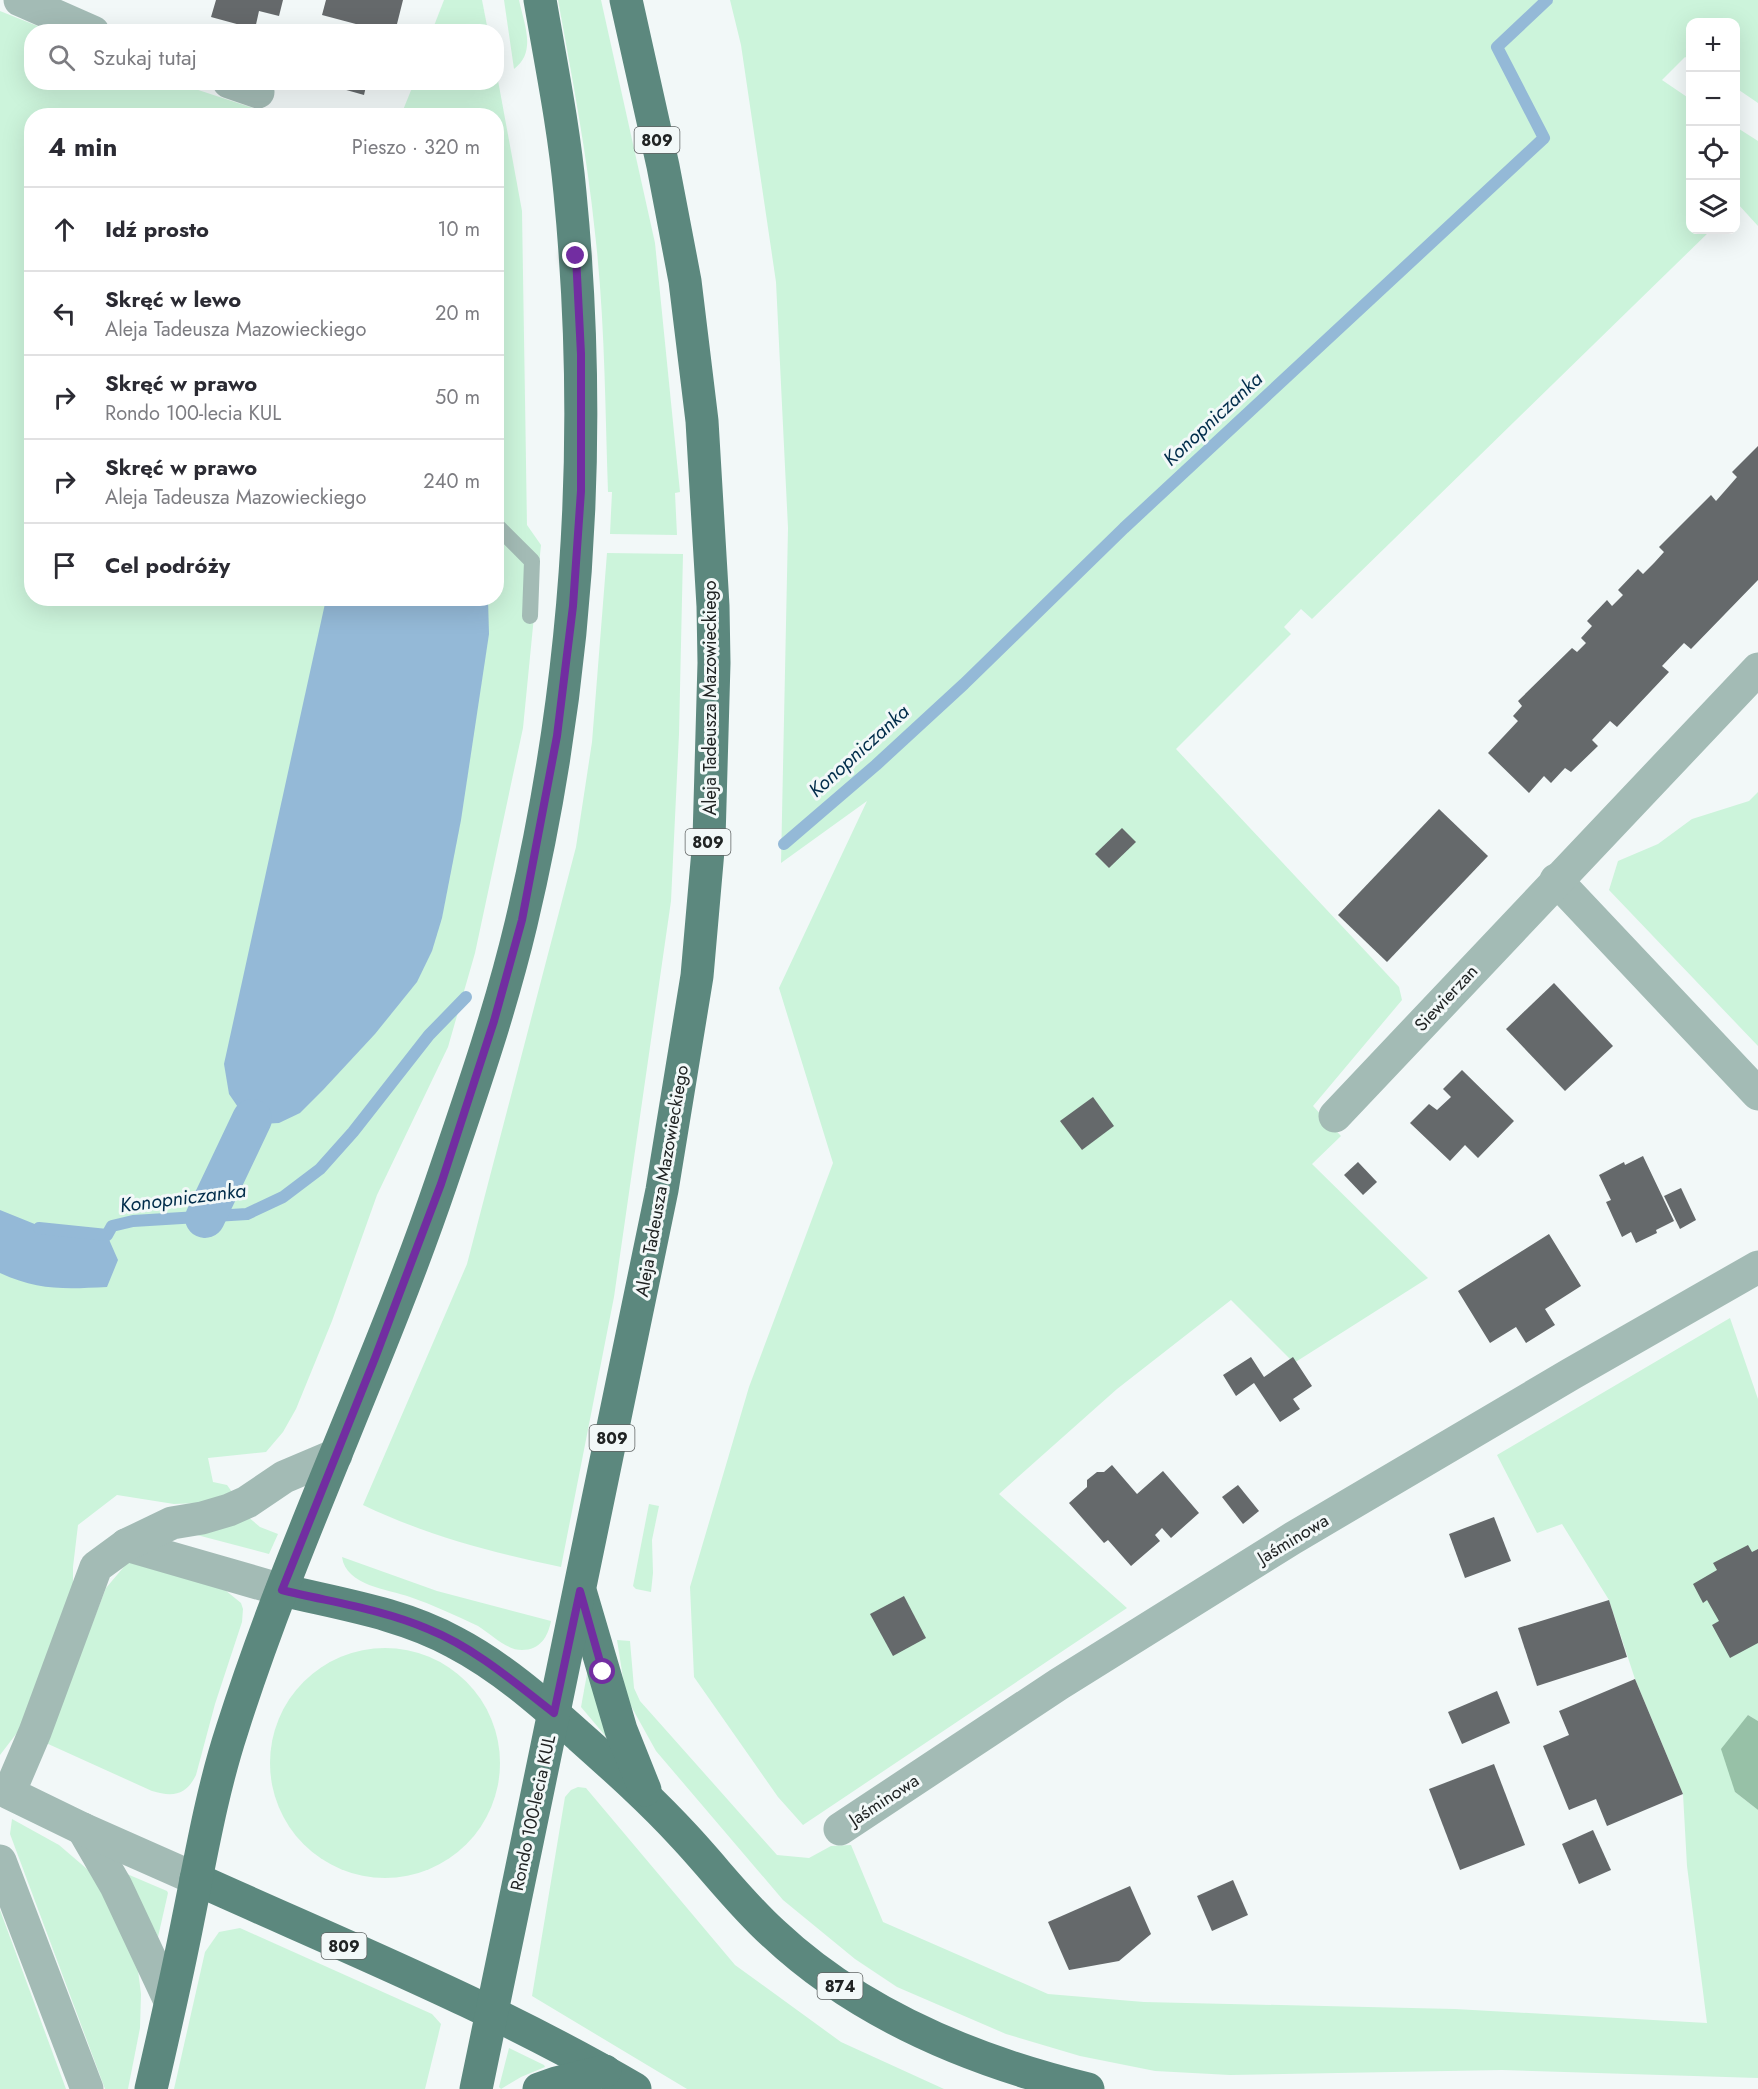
<!DOCTYPE html>
<html lang="pl">
<head>
<meta charset="utf-8">
<style>
  :root { --surface:#fff; --page:#f7f7f7; --text:#2b2b33; --muted:#7c7c81; --line:#e1e1e2 }
  body { margin:0; font-family:Jost,sans-serif; background:var(--page); color:var(--text) }
  .controls { position:absolute; right:18px; top:18px; display:grid; overflow:hidden; border-radius:12px; box-shadow:0 6px 24px #0002 }
  .controls button { width:54px; height:54px; display:grid; place-items:center; padding:0; border:0; border-bottom:2px solid var(--line); background:var(--surface); color:var(--text); font:30px sans-serif }
  .stop { position:absolute; width:18px; height:18px; margin:-14px; border:4px solid #722da1; border-radius:50%; background:#fff }
  .stop.end { background:#722da1; border-color:#fff; box-shadow:0 2px 6px #0008 }
  .list { margin:0; padding:0; list-style:none }
  h2 { display:flex; justify-content:space-between; align-items:center; height:78px; margin:0; padding:0 24px; font-size:26px }
  h2 small { font-size:20px; font-weight:400; color:var(--muted) }
  .list li { display:grid; grid-template-columns:39px 1fr auto; gap:18px; align-items:center; box-sizing:border-box; height:84px; padding:0 24px; border-top:2px solid var(--line) }
  .list b { display:block; font-size:22px; white-space:nowrap }
  .list p { margin:0; font-size:20px; white-space:nowrap; color:var(--muted) }
  .list em { font-size:20px; font-style:normal; color:var(--muted) }
  .icon { flex:none; width:33px; height:33px; fill:none; stroke:currentColor; stroke-width:2; stroke-linecap:round; stroke-linejoin:round }
  .map { position:relative; flex:none; width:1758px; height:2089px; overflow:hidden }
  .search { position:absolute; background:var(--surface); box-shadow:0 6px 24px #0002; left:24px; top:24px; width:480px; height:66px; display:flex; align-items:center; gap:15px; box-sizing:border-box; padding:0 21px; border-radius:24px; color:var(--muted); font-size:22px }
  .panel { position:absolute; background:var(--surface); box-shadow:0 6px 24px #0002; left:24px; top:108px; width:480px; height:498px; border-radius:24px }
  .map>svg:first-child { display:block }
</style>
</head>
<body>
<div class="map">
<svg width="1758" height="2089" viewBox="0 0 1758 2089">
  <rect width="100%" height="100%" fill="#f2f8f8"/>
  <!-- green -->
  <g fill="#ccf4db">
    <path d="M444,0H482L488,31H432Z"/>
    <path d="M504,0H519C524,24 537,52 514,69Z"/>
    <path d="M558,0H601L655,243L680,492L675,493L677,535L610,534L612,492H608C605,406 605,319 595,233C587,155 572,77 558,0Z"/>
    <path d="M730,0H1758V103L1736,88V22H1690V60L1685,57L1662,80L1690,99V230H1711L1312,619L1301,609L1284,627L1291,634L1176,749L1399,987L1402,1000L1313,1106L1341,1136L1312,1164L1428,1278L1294,1363L1231,1300L1117,1389L999,1494L1127,1608L803,1825L778,1797L694,1677L690,1587L749,1387L833,1163L779,988L867,801L781,863L788,528L776,282L741,45Z"/>
    <path d="M0,11L50,31L32,32V82L177,83L274,115L32,116V598H496V116L401,115L414,83L496,82L497,75L522,211L527,525L541,545L523,728L475,953L448,1047L377,1195L332,1321L296,1409L283,1432L266,1452L208,1458L213,1482L227,1485L232,1492L199,1503L174,1504L117,1495L78,1525L73,1567V1595L23,1725L0,1755Z"/>
    <path d="M1736,127L1758,141V226L1738,204L1736,206Z"/>
    <path d="M607,553L683,554L679,734L671,901L614,1297L561,1567C493,1553 426,1535 363,1505L467,1264L576,847L592,742Z"/>
    <path d="M1758,792V1046L1609,890L1618,861L1658,844L1692,819L1749,801Z"/>
    <path d="M1730,1318L1758,1399V1721L1748,1715L1735,1792L1758,1810V2078L1502,2070L1230,2075L1155,2071L1080,2056L1006,2034L897,1987L855,1959L783,1900L656,1751L626,1697L617,1640L630,1641L634,1688L640,1701L777,1855L809,1858L831,1846L851,1845L883,1922L1048,1994L1144,2002L1455,2009L1707,2023L1687,1866L1683,1794L1635,1679L1609,1600L1562,1524L1537,1533L1497,1455Z"/>
    <path d="M649,1504L659,1506L652,1540L653,1573L651,1592L636,1589L633,1586Z"/>
    <path d="M247,1516L260,1527L278,1534L269,1554L197,1535Z"/>
    <path d="M342,1557L437,1591L551,1621C548,1637 540,1650 522,1650C506,1650 491,1634 478,1626C455,1615 433,1605 410,1597C388,1589 346,1586 342,1557Z"/>
    <path d="M128,1562L225,1590L241,1603L243,1609L242,1622L215,1704L196,1775C186,1796 172,1797 152,1791L46,1743L106,1588Z"/>
    <circle cx="385" cy="1763" r="115"/>
    <path d="M589,1663L608,1739L581,1707Z"/>
    <path d="M578,1787L586,1788L735,1965L841,2042L944,2089H687L532,1996L565,1797L571,1790Z"/>
    <path d="M12,1819L59,1845L94,1875L137,1962L141,1994L140,2028L128,2089H105L10,1834Z"/>
    <path d="M127,1874L167,1891L168,1893L158,1937Z"/>
    <path d="M0,1910L66,2089H0Z"/>
    <path d="M240,1928L432,2014L441,2024L425,2089H174L205,1952L219,1932Z"/>
    <path d="M509,2048L544,2065L545,2067L521,2077L501,2089L499,2087Z"/>
  </g>
  <!-- forest -->
  <path fill="#97c1a7" d="M1748,1715L1758,1721V1810L1735,1792L1721,1749Z"/>
  <!-- water -->
  <g fill="#94b9d7">
    <path d="M326,599H488L489,634L461,820L442,918L432,951L417,982L375,1034L323,1090L300,1113L279,1123L261,1124L242,1113L229,1094L224,1064Z"/>
    <path d="M0,1210L52,1231L107,1235L118,1260L107,1287C66,1289 39,1291 0,1273Z"/>
  </g>
  <g fill="none" stroke-linecap="round" stroke-linejoin="round">
    <!-- stream -->
    <g stroke="#94b9d7" stroke-width="12">
      <path d="M784,844L876,765L964,684L1124,528L1544,138L1497,47L1547,0"/>
      <path d="M39,1228L107,1235L112,1226L133,1221L247,1214L283,1197L320,1169L353,1132L429,1035L466,997"/>
    </g>
    <!-- canal -->
    <path stroke="#94b9d7" stroke-width="40" d="M205,1218L252,1119"/>
  </g>
  <!-- building -->
  <g fill="#65696b">
    <path d="M216,0H283L279,16L259,11L255,29L211,17Z"/>
    <path d="M326,0H403L395,32H386L322,15Z"/>
    <path d="M318,82H367L364,95Z"/>
    <path d="M1758,446V580L1691,649L1684,643L1662,666L1669,672L1617,727L1610,721L1592,740L1598,746L1571,772L1565,768L1551,783L1544,776L1529,793L1488,753L1518,721L1513,716L1522,706L1518,701L1572,648L1577,652L1586,643L1581,638L1592,626L1587,621L1607,600L1612,606L1623,595L1618,590L1638,569L1643,574L1654,563L1664,552L1659,547L1711,495L1716,501L1737,477L1732,472Z"/>
    <path d="M1439,809L1488,856L1387,962L1338,915Z"/>
    <path d="M1122,828L1136,842L1109,868L1095,854Z"/>
    <path d="M1554,983L1613,1046L1565,1091L1506,1029Z"/>
    <path d="M1462,1070L1514,1121L1478,1158L1465,1145L1450,1161L1410,1123L1429,1104L1437,1110L1451,1097L1443,1089Z"/>
    <path d="M1093,1097L1114,1126L1082,1150L1060,1121Z"/>
    <path d="M1643,1156L1674,1221L1656,1230L1657,1233L1636,1243L1631,1232L1622,1237L1606,1202L1611,1200L1599,1175L1624,1162L1625,1165Z"/>
    <path d="M1358,1162L1377,1182L1363,1195L1344,1175Z"/>
    <path d="M1681,1188L1696,1220L1680,1229L1664,1196Z"/>
    <path d="M1549,1234L1581,1286L1545,1309L1555,1325L1526,1343L1516,1327L1490,1343L1458,1291Z"/>
    <path d="M1251,1357L1264,1377L1293,1357L1312,1386L1293,1399L1300,1409L1280,1422L1254,1383L1236,1396L1223,1375Z"/>
    <path d="M1112,1465L1137,1494L1163,1471L1199,1513L1171,1538L1162,1528L1155,1535L1160,1541L1131,1566L1108,1540L1104,1543L1069,1503L1087,1487V1480L1097,1472H1104Z"/>
    <path d="M1238,1485L1259,1511L1243,1524L1222,1497Z"/>
    <path d="M1494,1517L1511,1561L1465,1578L1449,1534Z"/>
    <path d="M1748,1545L1752,1552L1758,1549V1643L1730,1658L1712,1625L1719,1621L1707,1600L1703,1603L1693,1584L1717,1570L1713,1563Z"/>
    <path d="M904,1596L926,1638L893,1656L870,1614Z"/>
    <path d="M1609,1600L1627,1657L1537,1686L1518,1628Z"/>
    <path d="M1635,1679L1683,1794L1607,1826L1596,1799L1569,1810L1543,1746L1569,1735L1559,1711Z"/>
    <path d="M1497,1691L1510,1723L1462,1744L1448,1712Z"/>
    <path d="M1494,1764L1525,1845L1460,1870L1429,1789Z"/>
    <path d="M1593,1830L1611,1870L1579,1884L1562,1844Z"/>
    <path d="M1233,1880L1248,1915L1212,1931L1197,1896Z"/>
    <path d="M1130,1886L1151,1934L1119,1961L1069,1970L1048,1922Z"/>
  </g>
  <g fill="none" stroke-linecap="round" stroke-linejoin="round">
    <!-- lane -->
    <path stroke="#a3bbb5" stroke-width="16" d="M496,525L532,561L530,616"/>
    <!-- street -->
    <g stroke="#a3bbb5" stroke-width="33">
      <path d="M20,0L93,32"/>
      <path d="M229,82L258,92"/>
      <path d="M1556,880L1758,1094"/>
      <path d="M1335,1116L1758,669"/>
      <path d="M126,1545L282,1590"/>
      <path d="M83,1829L116,1886L170,2001"/>
      <path d="M840,1829L1059,1684L1293,1538L1571,1374L1758,1267"/>
      <path d="M0,1861L87,2089"/>
      <path d="M196,1879L83,1829L9,1793L35,1732L96,1567L126,1545L172,1523L202,1518L229,1510L247,1502L284,1477L336,1455"/>
    </g>
    <!-- primary -->
    <g stroke="#5c887e" stroke-width="33">
      <path d="M282,1590C340,1604 401,1613 454,1642C500,1666 540,1701 578,1735C615,1768 651,1800 684,1836C714,1868 740,1903 773,1933C860,2015 972,2061 1088,2089"/>
      <path d="M581,1594L621,1730L645,1790"/>
      <path d="M196,1879C344,1946 495,2007 635,2089"/>
      <path d="M151,2089C164,2033 177,1976 188,1920C201,1856 212,1791 232,1730C291,1544 378,1368 441,1183C470,1098 500,1012 521,924C578,684 594,439 570,193C564,128 551,64 540,0"/>
      <path d="M476,2089L662,1190L697,976L709,839L714,663L713,606L702,421L685,281L663,166L626,0"/>
      <path d="M539,2089L556,2083L605,2071"/>
    </g>
  </g>
  <g fill="none" stroke-linecap="round" stroke-linejoin="round">
    <!-- route -->
    <path stroke="#722da1" stroke-width="8" d="M576,256L581,354V491L573,606L557,736L522,920L494,1021L441,1184L375,1358L282,1590C330,1602 382,1609 428,1629C475,1648 514,1682 554,1713L580,1591L603,1672"/>
  </g>
  <g text-anchor="middle" dominant-baseline="central" stroke-width="6" stroke-linejoin="round" paint-order="stroke">
    <!-- shield labels -->
    <g fill="#f2f8f8" stroke="#5f6363" stroke-width="1.5">
      <rect x="634.5" y="127" width="45" height="26" rx="4.5"/>
      <rect x="685.5" y="829" width="45" height="26" rx="4.5"/>
      <rect x="589.5" y="1425" width="45" height="26" rx="4.5"/>
      <rect x="321.5" y="1933" width="45" height="26" rx="4.5"/>
      <rect x="817.5" y="1973" width="45" height="26" rx="4.5"/>
    </g>
    <g font-size="16" font-weight="bold" fill="#202323">
      <text x="657" y="140">809</text>
      <text x="708" y="842">809</text>
      <text x="612" y="1438">809</text>
      <text x="344" y="1946">809</text>
      <text x="840" y="1986">874</text>
    </g>
    <!-- street labels -->
    <g font-size="18" fill="#202323" stroke="#f2f8f8">
      <text transform="translate(710 698) rotate(-90)">Aleja Tadeusza Mazowieckiego</text>
      <text transform="translate(1446 998) rotate(-47)">Siewierzan</text>
      <text transform="translate(662 1181) rotate(-80)">Aleja Tadeusza Mazowieckiego</text>
      <text transform="translate(1293 1539) rotate(-31)">Jaśminowa</text>
      <text transform="translate(884 1800) rotate(-33)">Jaśminowa</text>
      <text transform="translate(533 1813) rotate(-78)">Rondo 100-lecia KUL</text>
    </g>
    <!-- water labels -->
    <g font-size="20" font-style="italic" fill="#002c4a" stroke="#f2f8f8">
      <text transform="translate(1213 419) rotate(-43)">Konopniczanka</text>
      <text transform="translate(859 751) rotate(-42)">Konopniczanka</text>
      <text transform="translate(183 1198) rotate(-7)">Konopniczanka</text>
    </g>
  </g>
</svg>
<div class="controls">
<button>+</button>
<button>−</button>
<button><svg class="icon" aria-label="locate" viewBox="0 0 24 24"><circle cx="12" cy="12" r="6"/><path d="M12 2v4M12 18v4M2 12h4M18 12h4"/></svg></button>
<button><svg class="icon" aria-label="layers" viewBox="0 0 24 24"><path d="M12 4l9 5-9 5-9-5zM3 14l9 5 9-5"/></svg></button>
</div>
<div class="stop" style="left:603px;top:1672px"></div>
<div class="stop end" style="left:576px;top:256px"></div>
<div class="search"><svg class="icon" aria-label="search" viewBox="0 0 24 24"><circle cx="10" cy="10" r="6"/><path d="M15 15l6 6"/></svg>Szukaj tutaj</div>
<section class="panel">
<h2>4 min<small>Pieszo · 320 m</small></h2>
<ul class="list">
<li><svg class="icon" aria-label="ahead" viewBox="0 0 24 24"><path d="M12 20V5M6 11l6-6 6 6"/></svg><div><b>Idź prosto</b></div><em>10 m</em></li>
<li><svg class="icon" aria-label="left" viewBox="0 0 24 24"><path d="M17 20v-9H6M10 6l-5 5 5 5"/></svg><div><b>Skręć w lewo</b><p>Aleja Tadeusza Mazowieckiego</p></div><em>20 m</em></li>
<li><svg class="icon" aria-label="right" viewBox="0 0 24 24"><path d="M7 20v-9h11M14 6l5 5-5 5"/></svg><div><b>Skręć w prawo</b><p>Rondo 100-lecia KUL</p></div><em>50 m</em></li>
<li><svg class="icon" aria-label="right" viewBox="0 0 24 24"><path d="M7 20v-9h11M14 6l5 5-5 5"/></svg><div><b>Skręć w prawo</b><p>Aleja Tadeusza Mazowieckiego</p></div><em>240 m</em></li>
<li><svg class="icon" aria-label="arrive" viewBox="0 0 24 24"><path d="M6 21V4h12l-3 4 3 4H6"/></svg><div><b>Cel podróży</b></div></li>
</ul>
</section>
</div>
</body>
</html>
